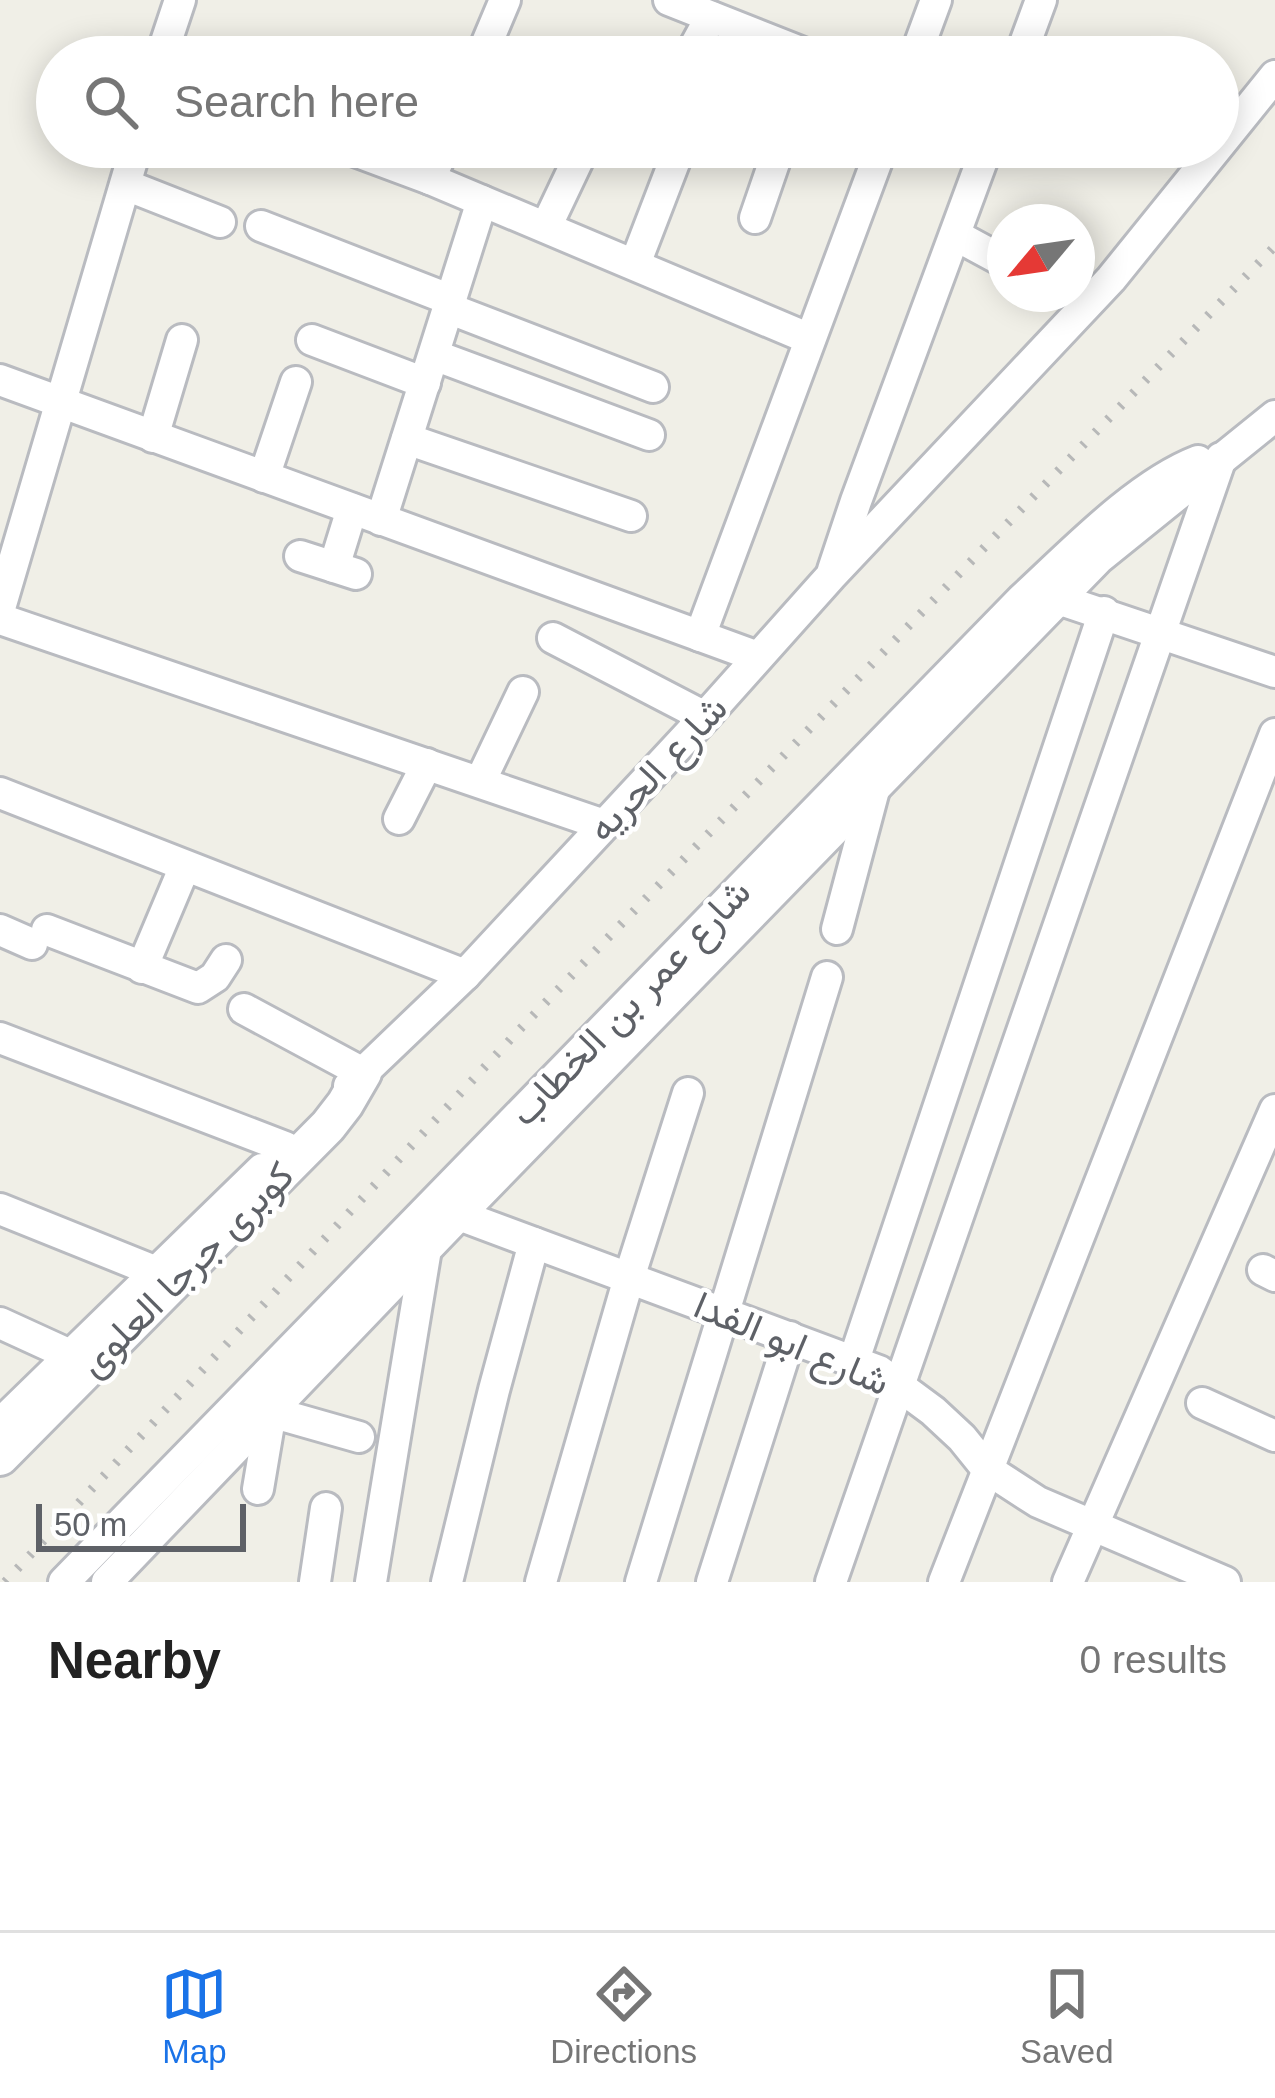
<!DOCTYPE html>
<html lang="en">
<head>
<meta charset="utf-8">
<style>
  :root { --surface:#fff; --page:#f2f2f2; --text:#222; --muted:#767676; --line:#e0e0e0; --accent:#1a73e8 }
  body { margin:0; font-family:Helvetica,Vazirmatn,sans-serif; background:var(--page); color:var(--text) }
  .compass { position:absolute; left:987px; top:204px; width:108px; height:108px; border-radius:50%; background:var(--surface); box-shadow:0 6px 30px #0003; rotate:241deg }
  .scale { position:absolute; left:36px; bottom:30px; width:210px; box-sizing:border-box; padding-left:12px; border:6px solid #5e6167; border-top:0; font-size:33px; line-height:42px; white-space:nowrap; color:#5e6167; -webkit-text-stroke:9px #fff; paint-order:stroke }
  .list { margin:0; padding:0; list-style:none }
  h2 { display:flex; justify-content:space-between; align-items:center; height:156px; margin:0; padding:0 48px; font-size:51px }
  h2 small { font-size:39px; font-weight:400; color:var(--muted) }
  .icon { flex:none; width:66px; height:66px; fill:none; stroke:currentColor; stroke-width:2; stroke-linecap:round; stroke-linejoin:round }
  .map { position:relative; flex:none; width:1275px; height:1582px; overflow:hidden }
  .search { position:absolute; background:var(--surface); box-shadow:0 6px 30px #0003; left:36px; right:36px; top:36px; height:132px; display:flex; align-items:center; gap:30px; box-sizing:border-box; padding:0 42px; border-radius:66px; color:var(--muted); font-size:45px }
  .sheet { height:348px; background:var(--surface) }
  nav { display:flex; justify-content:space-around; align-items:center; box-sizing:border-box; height:168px; border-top:3px solid var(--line); background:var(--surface); font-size:33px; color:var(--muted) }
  nav a { display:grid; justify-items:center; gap:6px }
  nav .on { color:var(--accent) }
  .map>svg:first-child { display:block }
</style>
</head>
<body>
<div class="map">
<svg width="1275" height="1582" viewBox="0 0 1275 1582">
  <rect width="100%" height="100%" fill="#f0efe7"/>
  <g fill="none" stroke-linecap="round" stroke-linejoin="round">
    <!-- minor casing -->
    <g stroke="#b9bbc0" stroke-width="36">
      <g id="minor">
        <path d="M669,0L813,57"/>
        <path d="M161,57L180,0"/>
        <path d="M481,57L505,0"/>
        <path d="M689,57L711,17"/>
        <path d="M915,57L936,0"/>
        <path d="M1020,57L1041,0"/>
        <path d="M344,147L430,179L810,339"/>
        <path d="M430,179L444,147"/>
        <path d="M126,185L220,222"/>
        <path d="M755,218L776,157L774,151L766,147"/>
        <path d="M261,226L451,300"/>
        <path d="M546,227L584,147"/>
        <path d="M955,235L1005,262"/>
        <path d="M635,264L680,147"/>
        <path d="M448,308L653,387"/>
        <path d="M312,340L425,383"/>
        <path d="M434,355L649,435"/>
        <path d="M0,380L758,657"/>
        <path d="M153,437L182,340"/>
        <path d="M407,439L631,516"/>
        <path d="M264,477L296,382"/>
        <path d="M381,520L482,201"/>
        <path d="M300,556L356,574"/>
        <path d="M334,567L352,509"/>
        <path d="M833,570L856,501L987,147"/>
        <path d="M1058,599L1275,672"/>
        <path d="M0,608L136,147"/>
        <path d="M0,619L604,825"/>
        <path d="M700,636L882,147"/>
        <path d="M553,638L705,717"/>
        <path d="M480,782L523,692"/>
        <path d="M0,793L465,975"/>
        <path d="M399,819L427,764"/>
        <path d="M837,929L874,790"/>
        <path d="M0,930L32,944"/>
        <path d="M47,930L198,988L215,977L226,960"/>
        <path d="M142,968L185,866"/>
        <path d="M244,1009L363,1073"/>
        <path d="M0,1038L285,1147"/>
        <path d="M349,1086L465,975L705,717L831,576L1111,279L1275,76"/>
        <path d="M0,1209L154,1271"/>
        <path d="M459,1215L879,1371L933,1411L962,1438L987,1469L1038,1502L1225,1582"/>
        <path d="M1263,1270L1275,1276"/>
        <path d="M0,1323L70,1355"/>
        <path d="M854,1360L1104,612"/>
        <path d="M1202,1403L1275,1436"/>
        <path d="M0,1424L262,1169"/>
        <path d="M258,1489L271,1412L359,1437"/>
        <path d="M64,1582L1022,599C1071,554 1136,485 1198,461"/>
        <path d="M107,1582L459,1215L1099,558L1275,416"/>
        <path d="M315,1582L326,1508"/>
        <path d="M371,1582L426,1249"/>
        <path d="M447,1582L494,1390L534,1243"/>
        <path d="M541,1582L629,1278L688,1093"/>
        <path d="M641,1582L827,977"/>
        <path d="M712,1582L790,1337"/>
        <path d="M831,1582L1221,458"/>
        <path d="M944,1582L1275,734"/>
        <path d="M1068,1582L1275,1110"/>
      </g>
    </g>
    <!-- tertiary casing -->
    <g stroke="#b9bbc0" stroke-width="42">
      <path id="tertiary" d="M0,1457L328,1126L345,1104L363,1073"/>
    </g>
    <!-- minor -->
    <use href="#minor" stroke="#fff" stroke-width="30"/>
    <!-- tertiary -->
    <use href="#tertiary" stroke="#fff" stroke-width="36"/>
    <!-- rail -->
    <path stroke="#b7b8b8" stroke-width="9" stroke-dasharray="3 15" stroke-linecap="butt" d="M5,1582L522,1027L1275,246"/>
  </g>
  <g text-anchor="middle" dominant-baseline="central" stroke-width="9" stroke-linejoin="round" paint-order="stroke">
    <!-- street labels -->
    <g font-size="39" fill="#5e6167" stroke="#fff">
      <text transform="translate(657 768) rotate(-47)">شارع الحريه</text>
      <text transform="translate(630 1002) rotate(-46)">شارع عمر بن الخطاب</text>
      <text transform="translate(186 1269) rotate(-45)">كوبرى جرجا العلوى</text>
      <text transform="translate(792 1343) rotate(23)">شارع ابو الفدا</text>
    </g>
  </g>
</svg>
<svg class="compass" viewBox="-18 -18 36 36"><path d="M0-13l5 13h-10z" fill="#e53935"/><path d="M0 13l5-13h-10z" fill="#767676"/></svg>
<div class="scale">50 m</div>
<div class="search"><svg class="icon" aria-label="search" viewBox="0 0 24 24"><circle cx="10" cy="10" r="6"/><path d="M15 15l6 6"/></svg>Search here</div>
</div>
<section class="sheet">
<h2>Nearby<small>0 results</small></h2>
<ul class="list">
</ul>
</section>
<nav>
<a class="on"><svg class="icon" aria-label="map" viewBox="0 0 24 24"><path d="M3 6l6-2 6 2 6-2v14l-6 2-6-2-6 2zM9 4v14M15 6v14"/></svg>Map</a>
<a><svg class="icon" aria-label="directions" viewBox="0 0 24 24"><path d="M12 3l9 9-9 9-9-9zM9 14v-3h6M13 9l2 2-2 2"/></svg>Directions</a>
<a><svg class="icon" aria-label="saved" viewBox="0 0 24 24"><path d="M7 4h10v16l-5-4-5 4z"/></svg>Saved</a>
</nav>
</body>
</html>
